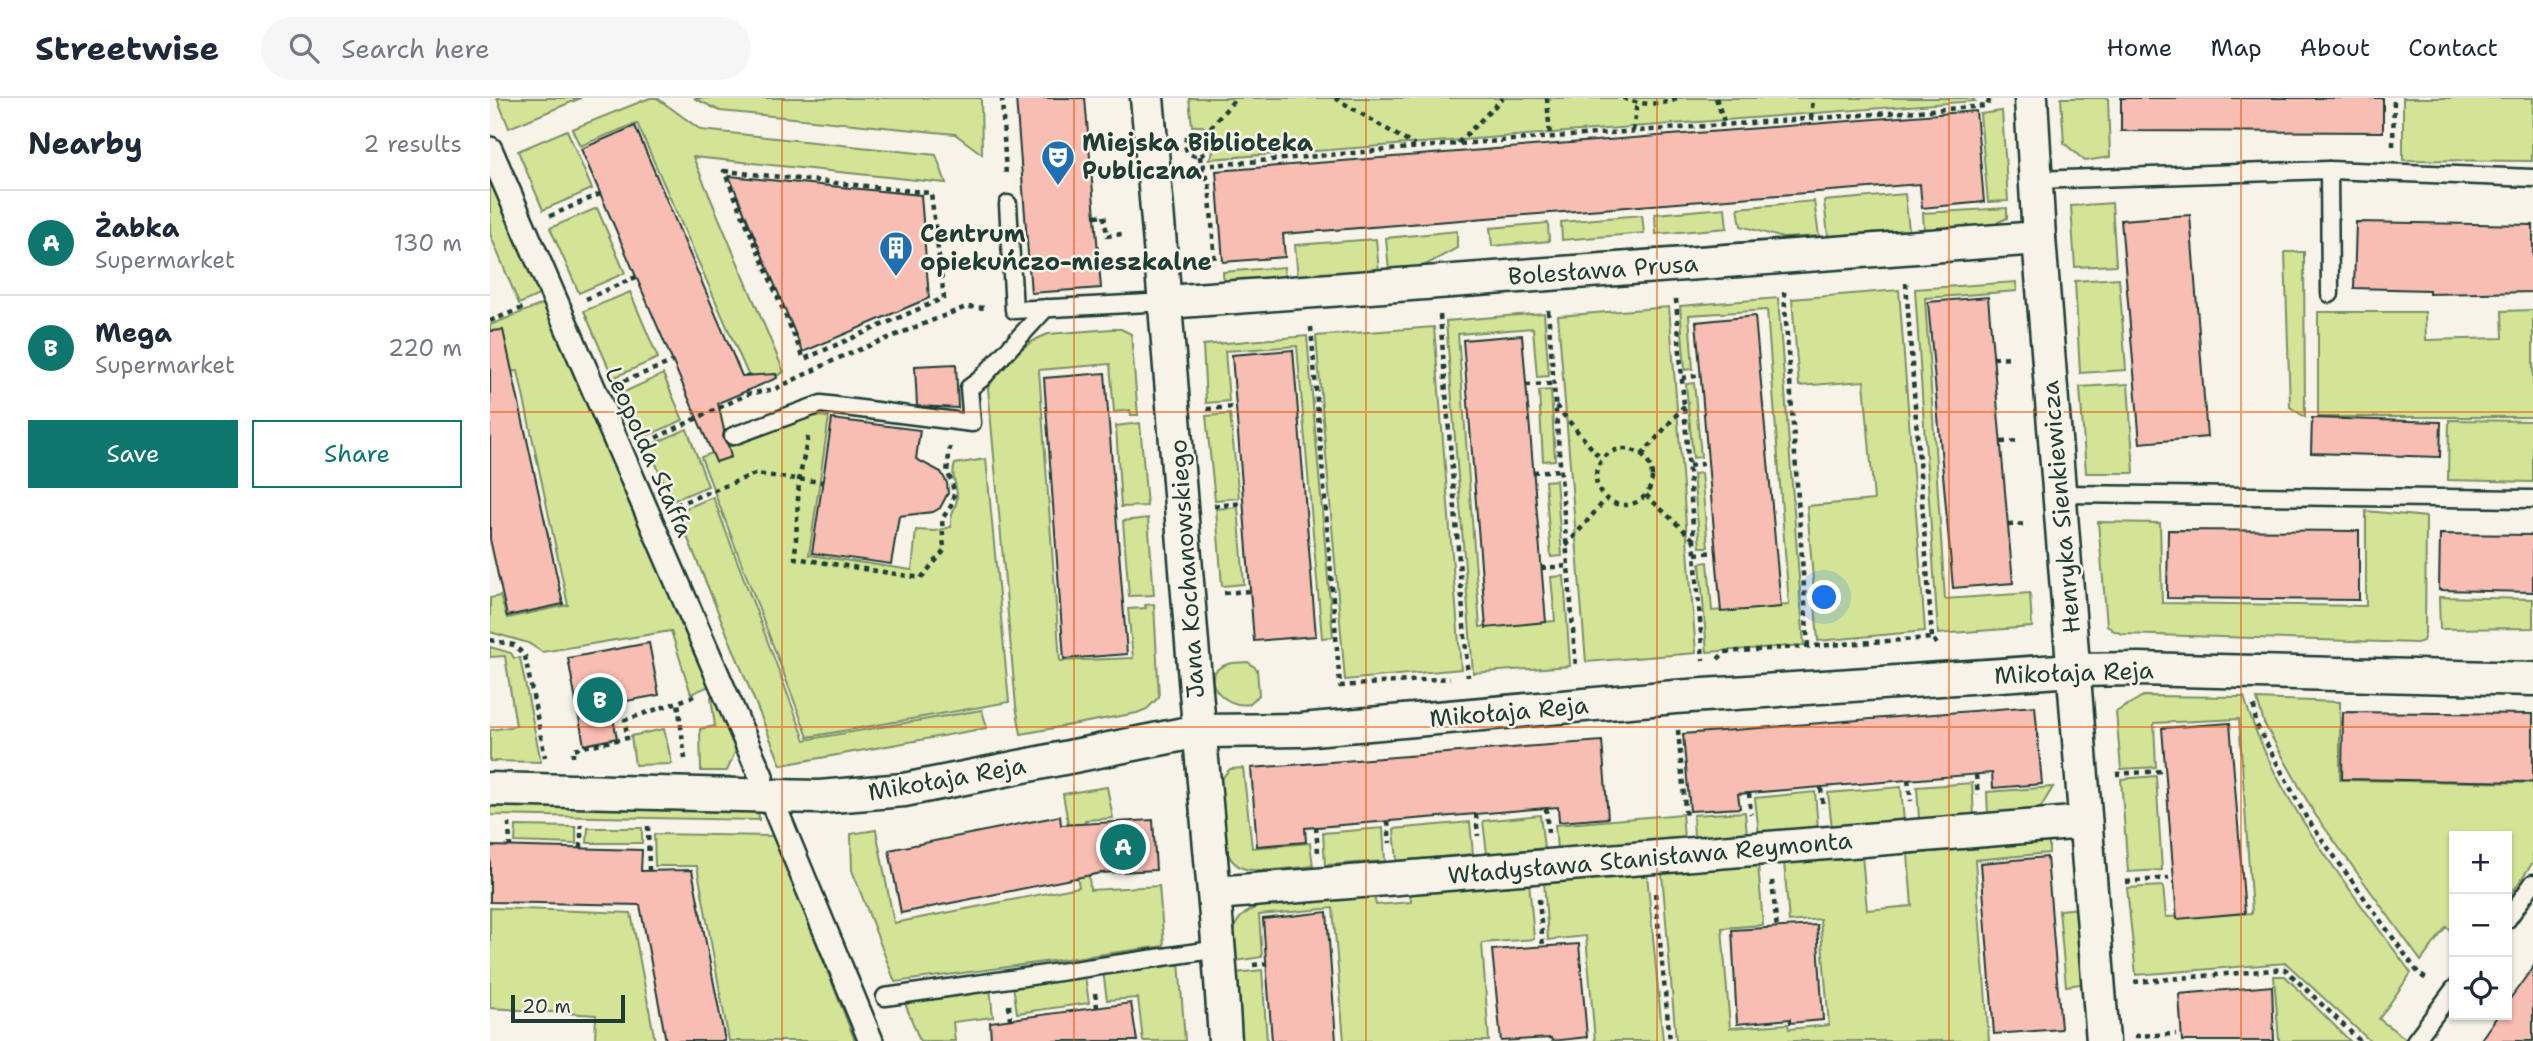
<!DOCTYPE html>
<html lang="en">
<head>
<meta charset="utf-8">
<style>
  :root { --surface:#fff; --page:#f6f6f7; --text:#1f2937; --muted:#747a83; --line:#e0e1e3; --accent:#0f766e }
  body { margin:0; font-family:"Shantell Sans",sans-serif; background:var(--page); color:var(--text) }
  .controls { position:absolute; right:21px; bottom:21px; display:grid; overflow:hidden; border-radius:0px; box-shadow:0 2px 5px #0004 }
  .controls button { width:63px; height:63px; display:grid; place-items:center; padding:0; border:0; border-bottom:2px solid var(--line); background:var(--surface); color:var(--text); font:35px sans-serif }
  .scale { position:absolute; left:21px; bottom:18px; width:114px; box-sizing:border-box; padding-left:7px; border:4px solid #1f3d34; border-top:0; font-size:19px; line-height:24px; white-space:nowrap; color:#1f3d34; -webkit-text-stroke:5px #f7f3e8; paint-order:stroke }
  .you { position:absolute; left:1335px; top:500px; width:24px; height:24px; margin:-18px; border:5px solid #fff; border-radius:50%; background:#1a73e8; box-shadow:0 0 0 10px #1a73e833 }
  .badge { display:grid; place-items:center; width:46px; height:46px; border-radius:50%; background:var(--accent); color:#fff; font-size:23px; font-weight:700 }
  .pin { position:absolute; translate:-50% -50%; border:4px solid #fff; box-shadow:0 2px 7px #0006 }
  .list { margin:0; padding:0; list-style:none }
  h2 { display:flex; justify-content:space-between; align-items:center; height:91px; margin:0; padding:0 28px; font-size:30px }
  h2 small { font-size:23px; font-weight:400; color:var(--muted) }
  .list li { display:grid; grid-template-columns:46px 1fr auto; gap:21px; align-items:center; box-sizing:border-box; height:105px; padding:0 28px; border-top:2px solid var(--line) }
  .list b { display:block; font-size:26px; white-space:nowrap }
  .list p { margin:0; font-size:23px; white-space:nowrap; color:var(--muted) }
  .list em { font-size:23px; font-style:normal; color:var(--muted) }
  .actions { display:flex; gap:14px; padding:21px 28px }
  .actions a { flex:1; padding:16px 0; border:2px solid var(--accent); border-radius:0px; text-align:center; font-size:24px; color:var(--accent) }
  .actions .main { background:var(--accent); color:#fff }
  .icon { flex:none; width:38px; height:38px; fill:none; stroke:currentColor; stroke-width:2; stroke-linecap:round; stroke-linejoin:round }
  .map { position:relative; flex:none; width:2043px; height:943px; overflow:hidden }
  header { display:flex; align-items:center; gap:42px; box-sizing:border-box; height:98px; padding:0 35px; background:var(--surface); border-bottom:2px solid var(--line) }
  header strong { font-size:33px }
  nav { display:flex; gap:38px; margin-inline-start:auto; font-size:24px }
  .search { width:490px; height:63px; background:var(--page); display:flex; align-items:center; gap:18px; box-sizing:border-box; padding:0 24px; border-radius:38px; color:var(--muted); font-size:26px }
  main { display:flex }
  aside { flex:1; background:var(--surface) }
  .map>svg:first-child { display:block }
</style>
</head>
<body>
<header>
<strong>Streetwise</strong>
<div class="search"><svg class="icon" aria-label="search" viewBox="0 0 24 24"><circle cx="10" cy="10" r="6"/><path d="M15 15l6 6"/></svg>Search here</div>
<nav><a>Home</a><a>Map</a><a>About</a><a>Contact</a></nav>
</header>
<main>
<aside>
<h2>Nearby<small>2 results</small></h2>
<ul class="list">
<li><span class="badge">A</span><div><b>Żabka</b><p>Supermarket</p></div><em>130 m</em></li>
<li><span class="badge">B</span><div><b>Mega</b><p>Supermarket</p></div><em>220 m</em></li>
</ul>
<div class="actions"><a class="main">Save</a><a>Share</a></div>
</aside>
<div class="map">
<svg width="2043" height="943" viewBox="0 0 2043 943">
  <rect width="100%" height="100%" fill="#f7f3e8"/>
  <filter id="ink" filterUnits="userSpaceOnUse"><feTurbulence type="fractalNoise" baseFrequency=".0143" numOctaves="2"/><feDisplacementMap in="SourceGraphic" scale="14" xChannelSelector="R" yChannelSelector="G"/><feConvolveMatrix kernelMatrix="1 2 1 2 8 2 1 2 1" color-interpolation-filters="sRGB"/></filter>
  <g filter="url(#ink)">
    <!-- green -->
    <g fill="#d4e497" stroke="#7a9066" stroke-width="2">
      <path d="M7,0H91L19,30Z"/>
      <path d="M160,0H167L211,32L446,57L456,85L203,59L294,274L264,290L147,25L90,48L82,31Z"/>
      <path d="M204,0H491L492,56L465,36L230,13Z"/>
      <path d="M699,0H1482L1485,3L719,61C731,43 725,26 702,28Z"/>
      <path d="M1571,0H1618L1620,59L1595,63L1574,45Z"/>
      <path d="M1913,0H2043L2042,63L1913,62Z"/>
      <path d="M1512,13L1518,103L1498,104L1490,16Z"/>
      <path d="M77,32L102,91L53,112L28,53Z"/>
      <path d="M0,78L49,197L29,206L0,136Z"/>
      <path d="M1415,96L1419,132L1338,138L1334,103Z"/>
      <path d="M1324,103L1329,138L1293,140L1251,128L1248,110Z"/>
      <path d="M1622,105L1626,167L1585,169L1581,108Z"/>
      <path d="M107,110L135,175L89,195L60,130Z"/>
      <path d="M1235,110L1237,130L1166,136L1165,116Z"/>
      <path d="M1517,110V120L1502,127L1434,132L1433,115Z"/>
      <path d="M1152,117L1154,135L1072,142L1071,124Z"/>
      <path d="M1058,125L1059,143L1002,148L1000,130Z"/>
      <path d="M967,133V150L930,170L899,173L896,140Z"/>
      <path d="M886,141L889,174L808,180L805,147Z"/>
      <path d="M1795,154H1814L1815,319L1800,309Z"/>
      <path d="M794,169L795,182L734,187L733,174Z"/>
      <path d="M1629,180L1636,272L1590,275L1585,183Z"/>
      <path d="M1526,184L1527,193L1435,200L1455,501L1540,495L1542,529L1448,536L1425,191Z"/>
      <path d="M1409,192L1435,533L1328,543L1317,408L1384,402L1374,283L1309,288L1302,201Z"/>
      <path d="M140,194L168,260L123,280L94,213Z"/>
      <path d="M1288,200L1314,547L1217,554L1210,465L1218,464L1222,513L1299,507L1277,212L1199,217L1203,271L1195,272L1190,208Z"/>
      <path d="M55,205L224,586L201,596L181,533L52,554L38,545L0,534V500L10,498L17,520L78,507L28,273L0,274V227Z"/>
      <path d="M1179,209L1206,555L1096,564L1068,218Z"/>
      <path d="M2043,212V319H1828V214H1935L1936,242L2013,240L2012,213Z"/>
      <path d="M1054,215L1059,278L1047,279L1043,230L968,236L990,529L1065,523L1061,479L1074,478L1080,568L983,575L956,223Z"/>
      <path d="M944,229L971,571L855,582L826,238Z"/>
      <path d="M622,231H631L641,236L648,317H641L640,312L624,314L620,266L549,272L570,563L643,560L638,511L656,510L655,507L664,506L669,599L657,611L647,615L531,636L526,608L498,290C512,267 533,245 558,236Z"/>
      <path d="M817,238L843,539L832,540L807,248L735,253L739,303L716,305L713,247Z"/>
      <path d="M173,276L193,322L150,341L130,296Z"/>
      <path d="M1204,285L1211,359L1203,360L1196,286Z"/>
      <path d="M1638,286L1644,375H1596L1590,289Z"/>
      <path d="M1061,292L1065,362L1053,363L1049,293Z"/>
      <path d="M740,316L749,400L725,402L716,318Z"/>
      <path d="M324,318L339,319L319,457L422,472L426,432L445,433L461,429C460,413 465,414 467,401C468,388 460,378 465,366L496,361L519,604L318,639L211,359Z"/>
      <path d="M1959,322L2043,323V384L1958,382Z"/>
      <path d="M650,325L657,408L631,409L626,328Z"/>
      <path d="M197,331L218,388L182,403L158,348Z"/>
      <path d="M1211,375L1218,449H1210L1203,376Z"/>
      <path d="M1066,382L1072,458L1061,459L1055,383Z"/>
      <path d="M223,399L315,642L492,612L497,630L291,667L187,414Z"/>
      <path d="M748,409L754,486L732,488L726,411Z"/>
      <path d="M1876,413L1936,419L1935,536L1933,543L1927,545L1632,536L1622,532L1617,527L1608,424L1670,425L1672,505L1876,508Z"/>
      <path d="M658,420L664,497L639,498L633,423Z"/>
      <path d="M1949,499L2043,501V530L1950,531Z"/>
      <path d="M0,549L21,555L24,560H30L51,664L0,663V632L26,628L15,558L0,559Z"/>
      <path d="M758,564L767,571L769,597L759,606C734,611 706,578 735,567C742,564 750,565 758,564Z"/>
      <path d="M229,594L248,647L237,673H211L210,631L225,628L221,599Z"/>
      <path d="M1653,598L1754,599C1784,701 1860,790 1921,875L1889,921L1919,943H1880L1796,865L1646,877L1637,790L1673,788L1676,819L1762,815L1749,621L1664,625L1666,669L1631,671L1626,614Z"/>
      <path d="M1767,601L1850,604V682L2043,685V764L2017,802V738H1964V835L1956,829L1931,863L1824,715L1774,625Z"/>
      <path d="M174,631L182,666L145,667L141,638Z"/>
      <path d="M753,670L762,750L820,745L823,768C803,770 782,773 762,772C724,770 731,711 729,683L740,671Z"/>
      <path d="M1666,678L1672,772L1638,774L1631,681Z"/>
      <path d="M1482,685L1484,717L1429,721L1427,689Z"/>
      <path d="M617,689L623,720L595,722L600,792L669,788L674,848L405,884L362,772L361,736L386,732L404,825L589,789L573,696Z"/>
      <path d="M1411,689L1414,724L1342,730L1338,695Z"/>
      <path d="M1563,689L1549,712L1498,717L1497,694Z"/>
      <path d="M1325,694L1328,730L1269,736L1265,700Z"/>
      <path d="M0,704L268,708L269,722L0,717Z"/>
      <path d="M1255,714L1257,737L1204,740L1203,717Z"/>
      <path d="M1192,716L1194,740L1067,752L1065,727Z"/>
      <path d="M1050,717L1054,750L997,756L993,723Z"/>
      <path d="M980,724L983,756L907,763L904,731Z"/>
      <path d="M26,728L86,729V746L25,744Z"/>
      <path d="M98,730H152V745H97Z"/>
      <path d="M893,730L895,763L835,767L833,735Z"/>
      <path d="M164,736L284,738L365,943H239L207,768H165Z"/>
      <path d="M1559,744V755L1485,762L1499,943H1186L1172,775L1268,766L1273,827L1232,830L1240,930L1298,926L1299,931L1339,927L1330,821L1299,824L1294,764L1372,757L1377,812L1422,808L1418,756Z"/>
      <path d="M1157,776L1173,943H1105L1096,838L1058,842L1054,783Z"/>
      <path d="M1039,783L1044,841L992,845L999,943H854L843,810L769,817L772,859L745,863C744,833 738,821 769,808L884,798L886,807L921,804L920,792Z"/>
      <path d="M0,810L141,815L165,943H105L106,917L0,910Z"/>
      <path d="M1591,810L1598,885L1576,888L1569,812Z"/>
      <path d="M689,863L695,943H653L648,900L617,902L613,873Z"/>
      <path d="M772,872L777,943H752L746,875Z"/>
      <path d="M595,878L599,905L527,915L523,887Z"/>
      <path d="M1784,878H1795L1860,943H1789Z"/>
      <path d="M500,890L503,919L463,924L465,943H430L414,903Z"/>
    </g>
    <!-- building -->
    <g fill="#f9beb3" stroke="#1f3d34" stroke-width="2">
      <path d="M526,0H595L611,190L541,195Z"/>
      <path d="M1631,0H1893V34L1631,33Z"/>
      <path d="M1486,13L1494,104L1432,110L1430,86L793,136L795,159L733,164L726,73Z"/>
      <path d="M145,28L252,278L286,276L287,280L228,305L234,332L233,341L238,347L241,359L226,364L91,51Z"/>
      <path d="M239,78L431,97L439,200L313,254Z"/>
      <path d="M1700,117L1717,339L1650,345L1631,122Z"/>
      <path d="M1866,124L2043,127V194L1939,196V192L1864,190Z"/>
      <path d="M1498,199L1523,485L1463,490L1438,204Z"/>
      <path d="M1265,218L1291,509L1231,514L1206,224Z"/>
      <path d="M13,232L73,506L17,518L0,441V233Z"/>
      <path d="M1032,237L1056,524L996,530L973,242Z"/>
      <path d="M803,252L826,538L764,543L742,257Z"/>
      <path d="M466,266L468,310L427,308L425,268Z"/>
      <path d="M615,275L637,556L574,561L554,280Z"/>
      <path d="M1822,320L1951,324L1950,359L1821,355Z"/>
      <path d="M342,321L430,332L426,361L451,374L457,385L458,395L450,410L443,414L409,418L401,466L322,455Z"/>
      <path d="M1678,432L1869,433V502L1677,500Z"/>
      <path d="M1950,436L2043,437V494L1949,492Z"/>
      <path d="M159,545L169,597L120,606L127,640L94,647L78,560Z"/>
      <path d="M1545,608L1552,686L1503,690L1502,675L1248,696L1250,710L1200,713L1193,636Z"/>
      <path d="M1853,614L2043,616V684L1852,681Z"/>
      <path d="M1740,625L1755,815L1687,821L1672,630Z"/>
      <path d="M1112,643L1118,720L1069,724L1068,709L986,716L815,730L816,744L767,748L761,670Z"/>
      <path d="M570,718L571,727L663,722L666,772L611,775L411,815L399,752Z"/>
      <path d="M0,748L152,752L151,773L202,772L235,943H176L150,807L0,804Z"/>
      <path d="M1557,759L1571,931L1504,936L1491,765Z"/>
      <path d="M837,814L846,943H782L773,821Z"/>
      <path d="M1327,827L1333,922L1300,925V921L1247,926L1242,832Z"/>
      <path d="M1089,846L1097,939L1062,943L1061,940L1011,943L1002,852Z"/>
      <path d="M2043,869V943H1990L2008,917H2017V905Z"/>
      <path d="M1782,888L1784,943H1692L1689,896Z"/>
      <path d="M641,905L647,943H501L500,924Z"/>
    </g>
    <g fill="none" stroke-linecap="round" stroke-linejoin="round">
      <!-- service casing -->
      <g stroke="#1f3d34" stroke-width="21">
        <g id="service">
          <path d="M1839,72L1840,196"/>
          <path d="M1545,82L1839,72L2043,80"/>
          <path d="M518,106L524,212L677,204"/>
          <path d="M243,338L331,306L482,325L479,290L491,281L556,210"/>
          <path d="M1570,396L2043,401"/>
          <path d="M2017,822L2043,785"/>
          <path d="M395,899L729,851"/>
          <path d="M1925,943L1964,891"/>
        </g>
      </g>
      <!-- pedestrian casing -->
      <g stroke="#1f3d34" stroke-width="28">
        <g id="pedestrian">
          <path d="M0,51L271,678"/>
          <path d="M286,713L381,943"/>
        </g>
      </g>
      <!-- minor casing -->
      <g stroke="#1f3d34" stroke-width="37">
        <g id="minor">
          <path d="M657,0C675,190 688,379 704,569C714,694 728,818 735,943"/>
          <path d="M1541,0L1549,140L1613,943"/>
          <path d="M677,204L1549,140"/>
          <path d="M0,691L329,699L414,692L709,633L811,632L1185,599L1584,572L1649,571L2043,581"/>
          <path d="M726,795L1595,724"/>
        </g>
      </g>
      <!-- path -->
      <g stroke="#1f3d34" stroke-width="4.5" stroke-dasharray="5 5" stroke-linecap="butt">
        <path d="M512,0L516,79"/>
        <path d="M845,0L925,48"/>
        <path d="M1057,0L1060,39"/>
        <path d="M1133,0C1151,8 1173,7 1190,0"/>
        <path d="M1226,0L1235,26"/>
        <path d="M1321,20L1323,0"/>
        <path d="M1143,33L1147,4"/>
        <circle cx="707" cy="46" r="12"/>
        <path d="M714,37L746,0"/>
        <path d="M968,45L1013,0"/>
        <path d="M1903,48L1904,0"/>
        <path d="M710,58L711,68L719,84L725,166"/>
        <path d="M711,68L967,46L1497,8L1500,0"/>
        <path d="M234,73L441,95L454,200L314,261Z"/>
        <path d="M60,118L110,96"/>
        <path d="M605,118L614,117L617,138L632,136"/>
        <path d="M451,168L496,164"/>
        <path d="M1416,185L1442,540"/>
        <path d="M1294,194L1318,549"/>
        <path d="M96,201L146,179"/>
        <path d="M1186,201L1213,562"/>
        <path d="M1058,212L1086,570"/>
        <path d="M950,217L978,579"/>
        <path d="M0,223L35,209"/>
        <path d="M821,229L850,588L960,580"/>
        <path d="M1503,260L1523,259"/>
        <path d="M1192,280L1211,277"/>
        <path d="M134,283L182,264"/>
        <path d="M1036,287L1063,286"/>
        <path d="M1066,308L1111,361"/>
        <path d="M717,311L746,309"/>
        <path d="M318,339L309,382L305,460L431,480L454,453L452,421L461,408L464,396L462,384L457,374L460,349"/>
        <path d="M157,344L258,296L285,291L351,259L476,209L498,210"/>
        <path d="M1511,344L1531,343"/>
        <circle cx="1134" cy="379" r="28"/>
        <path d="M1152,357L1194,308"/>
        <path d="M1199,368L1218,365"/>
        <path d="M1043,374L1070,372"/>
        <path d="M1156,397L1204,442"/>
        <path d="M186,407L265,376L332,384"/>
        <path d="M724,408L753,405"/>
        <path d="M1518,427L1538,426"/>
        <path d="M1076,448L1115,402"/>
        <path d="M1205,456L1226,454"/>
        <path d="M1051,470L1078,468"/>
        <path d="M734,495L760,493"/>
        <path d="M0,542L24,547L35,558L55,659"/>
        <path d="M1228,561L1235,554L1442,540L1447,546"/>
        <path d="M1764,608L1766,626L1816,719L1929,876L1938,882"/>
        <path d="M1188,632L1196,721"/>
        <path d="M83,659V651L137,640L135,622L188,604"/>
        <path d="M195,661L188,604L204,598"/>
        <path d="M1626,676L1672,673"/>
        <path d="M1486,677L1488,697"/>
        <path d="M1418,682L1421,703"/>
        <path d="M1331,690L1333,710"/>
        <path d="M1259,695L1261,716"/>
        <path d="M1056,710L1058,735"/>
        <path d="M986,716L988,738"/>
        <path d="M898,723L900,745"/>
        <path d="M19,725L20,748"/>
        <path d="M158,728L159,773"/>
        <path d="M826,729L828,754"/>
        <path d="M91,750V727"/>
        <path d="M1282,783L1287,831"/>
        <path d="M1636,784L1679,780"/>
        <path d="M1165,795L1180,943"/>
        <path d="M1049,801L1053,849"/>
        <path d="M763,867L776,866"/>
        <path d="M1644,884L1795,871L1870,943"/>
        <path d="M605,895L607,909"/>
        <path d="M519,907L520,922"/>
        <path d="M1645,938L1686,936"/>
      </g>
      <!-- service -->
      <use href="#service" stroke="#f7f3e8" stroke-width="16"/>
      <!-- pedestrian -->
      <use href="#pedestrian" stroke="#f7f3e8" stroke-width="23"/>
      <!-- minor -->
      <use href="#minor" stroke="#f7f3e8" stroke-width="32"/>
    </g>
  </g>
  <!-- grid -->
  <path fill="none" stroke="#e8590c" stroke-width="2" stroke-opacity="0.55" d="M292,0V943M584,0V943M876,0V943M1167,0V943M1459,0V943M1751,0V943M0,314H2043M0,629H2043"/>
  <!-- icons -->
  <defs>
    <g id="theatre-pin" transform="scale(1.75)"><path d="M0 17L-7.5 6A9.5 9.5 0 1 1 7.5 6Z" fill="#1f6fb2" stroke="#f7f3e8"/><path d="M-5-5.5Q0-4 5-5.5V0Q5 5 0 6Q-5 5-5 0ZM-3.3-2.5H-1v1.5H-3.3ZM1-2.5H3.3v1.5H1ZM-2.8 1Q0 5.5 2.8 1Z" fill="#fff"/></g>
    <g id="building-pin" transform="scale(1.75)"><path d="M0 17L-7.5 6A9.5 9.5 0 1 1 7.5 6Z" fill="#1f6fb2" stroke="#f7f3e8"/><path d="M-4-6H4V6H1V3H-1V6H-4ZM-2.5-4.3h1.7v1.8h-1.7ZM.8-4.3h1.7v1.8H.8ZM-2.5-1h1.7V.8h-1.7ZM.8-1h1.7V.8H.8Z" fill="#fff"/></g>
  </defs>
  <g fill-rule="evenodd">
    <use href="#theatre-pin" x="568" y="59"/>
    <use href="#building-pin" x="406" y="150"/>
  </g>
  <g text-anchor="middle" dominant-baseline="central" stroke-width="5" stroke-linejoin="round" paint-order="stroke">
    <!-- poi labels -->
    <g font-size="24" font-weight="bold" fill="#1f3d34" stroke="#f7f3e8" text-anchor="start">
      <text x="592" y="45">Miejska Biblioteka<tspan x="592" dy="28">Publiczna</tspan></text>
      <text x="430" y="136">Centrum<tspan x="430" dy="28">opiekuńczo-mieszkalne</tspan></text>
    </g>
    <!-- street labels -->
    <g font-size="24" fill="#1f3d34" stroke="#f7f3e8">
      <text transform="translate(1113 172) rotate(-4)">Bolesława Prusa</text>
      <text transform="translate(159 354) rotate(66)">Leopolda Staffa</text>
      <text transform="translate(1571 409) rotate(-95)">Henryka Sienkiewicza</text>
      <text transform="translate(697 471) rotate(-94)">Jana Kochanowskiego</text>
      <text transform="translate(1584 575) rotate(-2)">Mikołaja Reja</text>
      <text transform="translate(1019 614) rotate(-5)">Mikołaja Reja</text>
      <text transform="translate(457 681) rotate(-10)">Mikołaja Reja</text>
      <text transform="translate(1160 760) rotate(-5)">Władysława Stanisława Reymonta</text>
    </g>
  </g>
</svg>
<div class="controls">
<button>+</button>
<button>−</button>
<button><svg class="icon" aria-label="locate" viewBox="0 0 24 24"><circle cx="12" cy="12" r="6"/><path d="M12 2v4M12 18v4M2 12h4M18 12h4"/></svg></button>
</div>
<div class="scale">20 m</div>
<div class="you"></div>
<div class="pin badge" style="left:633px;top:749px">A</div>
<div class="pin badge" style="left:110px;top:602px">B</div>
</div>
</main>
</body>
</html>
